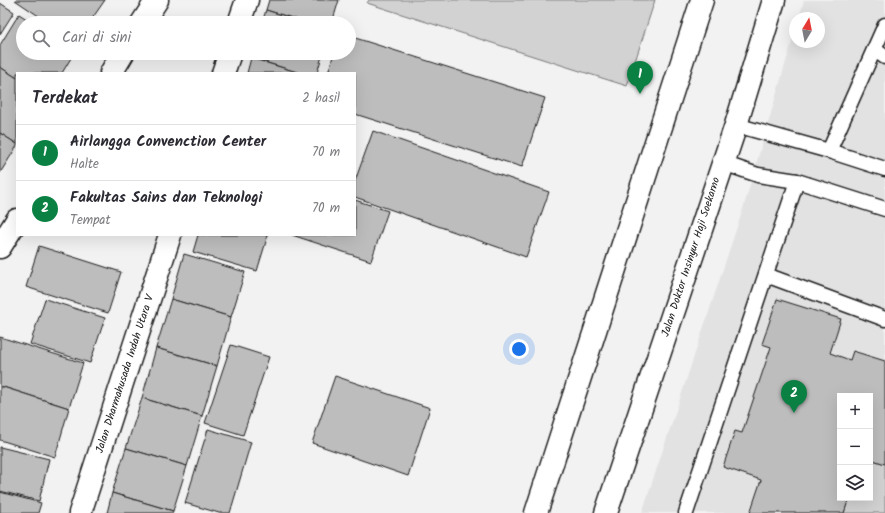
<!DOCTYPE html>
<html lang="id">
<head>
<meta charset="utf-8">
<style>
  :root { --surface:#fff; --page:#f7f7f7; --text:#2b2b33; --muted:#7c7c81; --line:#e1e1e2; --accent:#0b8043 }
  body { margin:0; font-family:Kalam,sans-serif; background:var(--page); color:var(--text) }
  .controls { position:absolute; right:12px; bottom:12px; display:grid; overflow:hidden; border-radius:0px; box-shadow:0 4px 16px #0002 }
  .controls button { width:36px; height:36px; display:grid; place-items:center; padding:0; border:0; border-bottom:1px solid var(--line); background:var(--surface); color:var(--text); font:20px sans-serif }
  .compass { position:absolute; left:789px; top:12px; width:36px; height:36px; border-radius:50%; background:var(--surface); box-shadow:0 4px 16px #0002; rotate:10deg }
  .you { position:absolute; left:519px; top:349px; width:14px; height:14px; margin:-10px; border:3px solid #fff; border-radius:50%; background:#1a73e8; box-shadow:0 0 0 6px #1a73e833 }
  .badge { display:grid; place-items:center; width:26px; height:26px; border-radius:50%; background:var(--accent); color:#fff; font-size:13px; font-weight:700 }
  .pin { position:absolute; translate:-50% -33px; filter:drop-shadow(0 1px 2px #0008) }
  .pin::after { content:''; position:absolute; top:21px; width:14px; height:12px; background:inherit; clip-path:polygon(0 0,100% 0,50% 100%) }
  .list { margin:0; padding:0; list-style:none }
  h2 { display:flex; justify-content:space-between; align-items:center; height:52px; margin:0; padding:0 16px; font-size:17px }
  h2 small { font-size:13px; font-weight:400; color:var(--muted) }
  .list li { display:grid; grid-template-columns:26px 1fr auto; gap:12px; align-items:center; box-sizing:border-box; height:56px; padding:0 16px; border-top:1px solid var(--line) }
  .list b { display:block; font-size:15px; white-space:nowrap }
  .list p { margin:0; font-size:13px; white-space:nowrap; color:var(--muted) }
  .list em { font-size:13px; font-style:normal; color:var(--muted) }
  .icon { flex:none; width:22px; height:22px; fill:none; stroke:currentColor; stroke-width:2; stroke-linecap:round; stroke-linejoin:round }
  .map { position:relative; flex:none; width:885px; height:513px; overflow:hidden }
  .search { position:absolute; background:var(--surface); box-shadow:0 4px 16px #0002; left:16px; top:16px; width:340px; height:44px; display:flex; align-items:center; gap:10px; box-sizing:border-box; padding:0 14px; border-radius:22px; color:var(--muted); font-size:15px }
  .panel { position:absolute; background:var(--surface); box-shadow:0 4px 16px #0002; left:16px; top:72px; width:340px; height:164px; border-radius:0px }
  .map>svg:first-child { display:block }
</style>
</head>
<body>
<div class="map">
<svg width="885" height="513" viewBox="0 0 885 513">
  <rect width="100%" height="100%" fill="#f2f2f2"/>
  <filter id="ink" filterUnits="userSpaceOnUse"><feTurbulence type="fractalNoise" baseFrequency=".025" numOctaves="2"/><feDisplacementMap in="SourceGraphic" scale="8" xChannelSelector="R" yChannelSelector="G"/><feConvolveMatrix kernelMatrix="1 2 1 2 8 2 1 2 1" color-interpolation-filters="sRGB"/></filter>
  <g filter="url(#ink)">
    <!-- built -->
    <path fill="#e2e2e2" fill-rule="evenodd" d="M804,0H885V513H642L743,209L795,31V42H819V18H799ZM840,396H870V498H840Z"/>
    <!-- green -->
    <g fill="#d2d2d2" stroke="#777">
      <path d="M369,0H655L627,86L367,3Z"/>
      <path d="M870,459L885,464V513H844L849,498H870Z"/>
    </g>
    <!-- building -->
    <g fill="#bdbdbd" stroke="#1c1c1c">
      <path d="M15,0H105L89,23H49Z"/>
      <path d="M269,0H339L332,23H308L266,10Z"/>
      <path d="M0,3L14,12L0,34Z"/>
      <path d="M266,10L308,23H262Z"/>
      <path d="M19,14L33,23H23V53H74L62,73H17V78L0,67V45Z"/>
      <path d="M349,36L545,98L522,167L355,114V73H328L334,53H349Z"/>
      <path d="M253,53H323L317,73H300L251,58Z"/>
      <path d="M251,58L300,73H247Z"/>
      <path d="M0,67L17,78V144L0,133Z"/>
      <path d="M373,131L549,192L526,257L355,197V181Z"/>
      <path d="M0,133L17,144V146L0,173Z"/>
      <path d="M355,200L388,211L371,261L292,235H355Z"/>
      <path d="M198,235H268L257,271L193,252Z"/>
      <path d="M39,246L121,272L108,313L26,287Z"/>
      <path d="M184,254L245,272L231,317L171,299Z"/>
      <path d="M45,299L105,318L90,363L30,344Z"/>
      <path d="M171,299L231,317L217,366L156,348Z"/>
      <path d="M777,299L841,319L830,353L850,360L853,351L885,361V464L870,459V396H840V498H849L844,513H750L761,480L723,467L735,431L742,433L771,347L762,344Z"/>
      <path d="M0,337L83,363L69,408L0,386Z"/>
      <path d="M231,345L269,357L243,435L205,423Z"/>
      <path d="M156,348L217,366L202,416L142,398Z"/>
      <path d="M335,376L430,408L408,476L312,443Z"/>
      <path d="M0,386L69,408L55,457L0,440Z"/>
      <path d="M142,398L202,416L187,466L126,448Z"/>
      <path d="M208,429L251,442L230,513H219L185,503Z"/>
      <path d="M0,447L49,459L39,501L0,491Z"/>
      <path d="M126,448L187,466L173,511L112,493Z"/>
      <path d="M0,492L41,503L38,513H0Z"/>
      <path d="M112,493L173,511L172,513H107Z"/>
    </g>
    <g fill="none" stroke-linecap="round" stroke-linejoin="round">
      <!-- service casing -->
      <g stroke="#1c1c1c" stroke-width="17">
        <g id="service">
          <path d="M875,50L885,57"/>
          <path d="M736,125L829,151L885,169"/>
          <path d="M829,151L885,25"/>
          <path d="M723,163L758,175L797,181L885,209"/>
          <path d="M766,275L885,319"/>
          <path d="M686,513L797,181"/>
        </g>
      </g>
      <!-- minor casing -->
      <g stroke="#1c1c1c" stroke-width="25">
        <g id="minor">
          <path d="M142,23L157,0"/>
          <path d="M239,23L247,0"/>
          <path d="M111,73L123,53"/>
          <path d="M223,73L230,53"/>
          <path d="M0,247L17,220"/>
          <path d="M80,513L170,235"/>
        </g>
      </g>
      <!-- primary casing -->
      <g stroke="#1c1c1c" stroke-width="25">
        <g id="primary">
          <path d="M536,513L702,0"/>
          <path d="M606,513L736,125L774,0"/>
        </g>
      </g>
      <!-- service -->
      <use href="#service" stroke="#fff" stroke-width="14"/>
      <!-- minor -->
      <use href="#minor" stroke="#fff" stroke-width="22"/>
      <!-- primary -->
      <use href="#primary" stroke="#fff" stroke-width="22"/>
    </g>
  </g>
  <g text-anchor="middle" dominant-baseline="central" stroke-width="3" stroke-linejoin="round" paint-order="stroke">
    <!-- street labels -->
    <g font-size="11" fill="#1c1c1c" stroke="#fff">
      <text transform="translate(691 257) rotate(-72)">Jalan Doktor Insinyur Haji Soekarno</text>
      <text transform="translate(125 374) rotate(-72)">Jalan Dharmahusada Indah Utara V</text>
    </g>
  </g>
</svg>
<div class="controls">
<button>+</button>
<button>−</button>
<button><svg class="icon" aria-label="layers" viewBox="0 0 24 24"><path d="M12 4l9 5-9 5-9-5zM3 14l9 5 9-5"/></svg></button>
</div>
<svg class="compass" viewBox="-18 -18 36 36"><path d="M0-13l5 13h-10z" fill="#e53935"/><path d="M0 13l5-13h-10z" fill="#7c7c81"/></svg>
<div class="you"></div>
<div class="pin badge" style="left:640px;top:94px">1</div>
<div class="pin badge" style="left:794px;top:413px">2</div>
<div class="search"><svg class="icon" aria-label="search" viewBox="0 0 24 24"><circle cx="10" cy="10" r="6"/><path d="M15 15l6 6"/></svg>Cari di sini</div>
<section class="panel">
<h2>Terdekat<small>2 hasil</small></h2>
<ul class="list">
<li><span class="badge">1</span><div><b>Airlangga Convenction Center</b><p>Halte</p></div><em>70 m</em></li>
<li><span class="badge">2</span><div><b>Fakultas Sains dan Teknologi</b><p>Tempat</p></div><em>70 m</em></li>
</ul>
</section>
</div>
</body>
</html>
